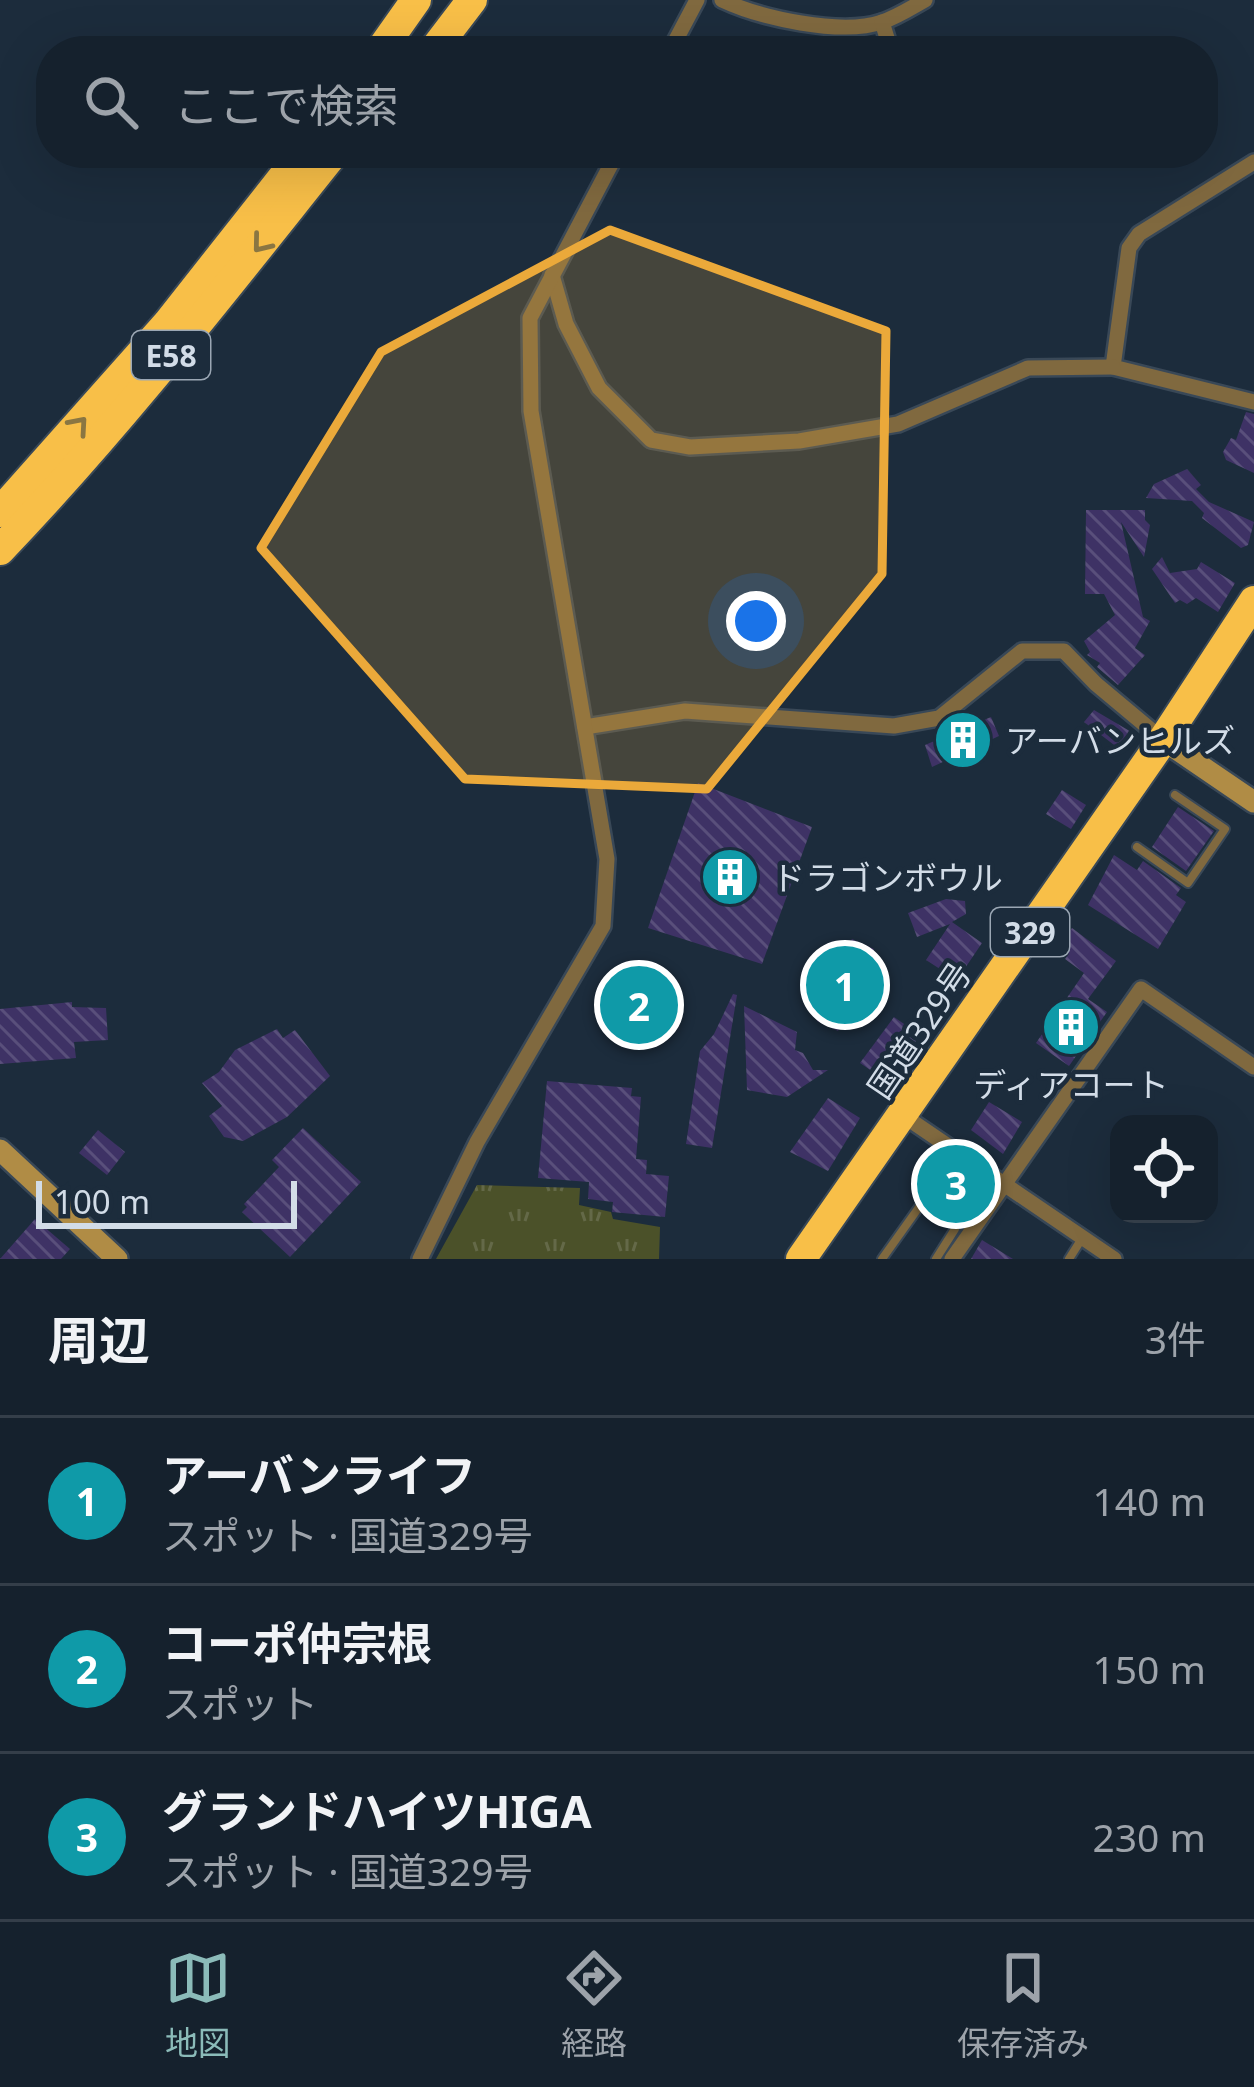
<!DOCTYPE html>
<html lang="ja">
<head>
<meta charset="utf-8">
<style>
  :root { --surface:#15212d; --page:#1e2935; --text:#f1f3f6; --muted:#9da3aa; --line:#343e49; --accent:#8bbbb9 }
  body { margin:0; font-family:"Noto Sans","Noto Sans JP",sans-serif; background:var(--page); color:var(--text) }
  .controls { position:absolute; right:36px; bottom:36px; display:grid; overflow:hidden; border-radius:24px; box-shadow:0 12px 48px #0002 }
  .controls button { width:108px; height:108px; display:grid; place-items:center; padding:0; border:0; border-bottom:3px solid var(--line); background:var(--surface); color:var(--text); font:60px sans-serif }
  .scale { position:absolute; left:36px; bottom:30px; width:261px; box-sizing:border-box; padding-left:12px; border:6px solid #d2dce7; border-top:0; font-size:33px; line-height:42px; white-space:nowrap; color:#d2dce7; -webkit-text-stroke:9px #1c2c3c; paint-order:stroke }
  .you { position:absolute; left:756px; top:621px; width:42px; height:42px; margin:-30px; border:9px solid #fff; border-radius:50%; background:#1a73e8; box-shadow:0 0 0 18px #1a73e833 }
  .badge { display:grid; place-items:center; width:78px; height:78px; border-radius:50%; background:var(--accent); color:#fff; font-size:39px; font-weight:700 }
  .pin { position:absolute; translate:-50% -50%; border:6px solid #fff; box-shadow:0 3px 12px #0006 }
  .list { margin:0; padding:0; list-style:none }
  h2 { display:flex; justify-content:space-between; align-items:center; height:156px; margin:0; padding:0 48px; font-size:51px }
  h2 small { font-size:39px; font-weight:400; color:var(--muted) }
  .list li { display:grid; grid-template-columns:78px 1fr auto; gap:36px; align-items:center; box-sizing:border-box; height:168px; padding:0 48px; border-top:3px solid var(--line) }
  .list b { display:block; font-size:45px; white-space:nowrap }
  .list p { margin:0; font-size:39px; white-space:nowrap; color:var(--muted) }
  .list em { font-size:39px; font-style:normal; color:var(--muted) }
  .icon { flex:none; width:66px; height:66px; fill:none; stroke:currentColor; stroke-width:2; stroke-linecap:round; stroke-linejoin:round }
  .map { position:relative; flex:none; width:1254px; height:1259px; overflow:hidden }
  .search { position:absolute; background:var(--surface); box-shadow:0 12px 48px #0002; left:36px; right:36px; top:36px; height:132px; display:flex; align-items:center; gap:30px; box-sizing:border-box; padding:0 42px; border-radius:48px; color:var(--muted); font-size:45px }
  .sheet { height:660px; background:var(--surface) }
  nav { display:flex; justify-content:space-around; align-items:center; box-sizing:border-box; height:168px; border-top:3px solid var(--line); background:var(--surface); font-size:33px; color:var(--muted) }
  nav a { display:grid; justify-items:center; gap:6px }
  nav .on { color:var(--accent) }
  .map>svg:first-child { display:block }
</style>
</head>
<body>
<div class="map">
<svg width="1254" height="1259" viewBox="0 0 1254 1259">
  <defs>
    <pattern id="park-tufts" width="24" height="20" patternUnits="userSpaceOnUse" patternTransform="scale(3)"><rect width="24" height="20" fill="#4b5129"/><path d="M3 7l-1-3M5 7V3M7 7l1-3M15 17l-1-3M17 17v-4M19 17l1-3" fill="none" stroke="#646948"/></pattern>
    <pattern id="building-back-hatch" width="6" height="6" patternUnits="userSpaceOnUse" patternTransform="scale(3)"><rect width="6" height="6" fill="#3e3265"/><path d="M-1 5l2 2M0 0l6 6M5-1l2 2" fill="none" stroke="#594f7b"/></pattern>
  </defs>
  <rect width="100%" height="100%" fill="#1c2c3c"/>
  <!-- park -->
  <path fill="url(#park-tufts)" d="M477,1185L580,1188L579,1205L611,1212L613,1219L660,1227L659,1259H436Z"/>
  <!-- building -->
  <g fill="url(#building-back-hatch)">
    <path d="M1246,412L1254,414V473L1226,460L1223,452L1231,438L1236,440Z"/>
    <path d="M1187,469L1201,485L1196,489L1209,502L1254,522L1248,545L1241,548L1202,518L1204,513L1192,501L1146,498L1154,484Z"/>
    <path d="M1086,510H1145V520L1150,525L1144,557L1121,522L1143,617L1150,621L1135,648L1145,655L1118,685L1097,667L1100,663L1087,655L1090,652L1084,641L1115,615L1104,594H1085Z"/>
    <path d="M1162,557L1170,573L1197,569L1201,562L1235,583L1218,612L1196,598L1187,604L1180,600L1175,603L1152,569Z"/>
    <path d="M1094,710L1133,733L1122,751L1084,722Z"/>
    <path d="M991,717L999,736L932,767L925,745Z"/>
    <path d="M698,783L812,827L762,964L648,928Z"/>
    <path d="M1062,790L1086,805L1071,829L1046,814Z"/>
    <path d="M1178,807L1214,831L1186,871L1152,847Z"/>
    <path d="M1114,855L1137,870L1143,861L1181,888L1176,895L1186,902L1158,949L1088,905Z"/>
    <path d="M946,899L965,901L966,914L952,922L982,943L957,980L926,960L950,924L917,937L908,913Z"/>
    <path d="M1072,928L1116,961L1088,999L1107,1012L1069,1066L1036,1043L1084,973L1065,959L1069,954L1058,946Z"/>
    <path d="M852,939L874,949L838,1031L817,1021Z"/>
    <path d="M606,984L672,990L671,1021L605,1020Z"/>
    <path d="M733,994L737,995L712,1148L686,1144L700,1051L714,1034Z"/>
    <path d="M72,1002V1007L106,1008L108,1040L74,1042L76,1058L0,1064V1009Z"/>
    <path d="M744,1006L797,1032L795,1050L803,1053L813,1070H828L787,1097L747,1090Z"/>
    <path d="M894,1017L920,1035L888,1082L860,1063Z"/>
    <path d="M277,1029L283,1038L295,1030L330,1076L287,1117L243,1141L224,1137L209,1116L222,1106L202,1083L219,1072L235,1050Z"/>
    <path d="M547,1081L632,1088L631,1096L641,1097L636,1159L647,1160L646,1174L669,1176L665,1217L612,1212L613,1202L588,1199L589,1182L538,1178Z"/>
    <path d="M828,1098L860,1118L828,1171L790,1152Z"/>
    <path d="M989,1102L1022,1122L1003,1154L971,1130Z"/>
    <path d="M303,1128L361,1182L290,1257L242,1212L247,1207L244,1204L279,1167L272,1160Z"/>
    <path d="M98,1130L125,1152L107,1175L79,1153Z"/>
    <path d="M937,1160L984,1193L973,1208L927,1174Z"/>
    <path d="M35,1219L70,1249L61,1259H0Z"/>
    <path d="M982,1240L1013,1259H971Z"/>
  </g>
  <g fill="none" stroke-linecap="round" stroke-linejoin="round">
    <!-- lane casing -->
    <g stroke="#394857" stroke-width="12">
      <g id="lane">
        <path d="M1137,847L1188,883L1225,829L1175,795"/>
        <path d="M882,1259L922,1203L953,1219L955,1229L936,1259"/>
        <path d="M1069,1259L1081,1240"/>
      </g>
    </g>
    <!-- street casing -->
    <g stroke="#394857" stroke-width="20">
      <g id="street">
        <path d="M722,0C760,18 841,36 882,22C897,17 911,8 925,0"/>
        <path d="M675,42L699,51"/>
        <path d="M670,51L697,0"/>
        <path d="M881,51L887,38L882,22"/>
        <path d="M1254,162L1139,234L1129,248L1113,367L1254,402"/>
        <path d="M552,275L566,324L599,388L651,440L690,447L799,441L898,424L1028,368L1113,367"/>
        <path d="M585,727L685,711L894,726L939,718L1022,651H1064L1096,684L1163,740"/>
        <path d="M904,1116L1114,1259"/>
        <path d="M420,1259L477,1142L603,926L607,859L531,411L530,318L617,153"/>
        <path d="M952,1259L1141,989L1254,1067"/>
      </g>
    </g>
    <!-- secondary casing -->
    <g stroke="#394857" stroke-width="26">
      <g id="secondary">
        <path d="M1163,740L1254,802"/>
        <path d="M0,1150L117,1259"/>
      </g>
    </g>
    <!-- highway casing -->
    <g stroke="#394857" stroke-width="34">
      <g id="highway">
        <path d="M380,51L416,0"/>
        <path d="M433,51L472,0"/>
        <path d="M0,512L168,323L302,153"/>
        <path d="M0,550C120,425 226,288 334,153"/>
        <path d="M801,1259L1163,740L1254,601"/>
      </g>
    </g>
    <!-- lane -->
    <use href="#lane" stroke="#80693f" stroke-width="8"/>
    <!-- street -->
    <use href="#street" stroke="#80693f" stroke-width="15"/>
    <!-- secondary -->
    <use href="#secondary" stroke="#b08c45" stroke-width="21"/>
    <!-- highway -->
    <use href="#highway" stroke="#f8bf48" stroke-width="30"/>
  </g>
  <!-- one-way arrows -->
  <defs><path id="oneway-chevron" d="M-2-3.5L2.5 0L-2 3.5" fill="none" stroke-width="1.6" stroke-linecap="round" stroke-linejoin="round" transform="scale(3)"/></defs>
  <g stroke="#8a7642">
    <use href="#oneway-chevron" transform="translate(261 244) rotate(129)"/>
    <use href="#oneway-chevron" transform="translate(79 425) rotate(-49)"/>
  </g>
  <!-- marked area -->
  <path fill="#eba93a" fill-opacity="0.2" stroke="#eba93a" stroke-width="9" stroke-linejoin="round" d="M610,230L886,331L882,574L707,789L465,779L261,548L381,352Z"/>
  <!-- icons -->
  <defs>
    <g id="building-disc" transform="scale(3)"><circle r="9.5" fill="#0f9aa8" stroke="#1c2c3c"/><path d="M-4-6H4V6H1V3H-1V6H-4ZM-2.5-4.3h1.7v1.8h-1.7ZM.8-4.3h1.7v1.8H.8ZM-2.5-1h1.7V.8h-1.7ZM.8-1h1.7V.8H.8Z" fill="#fff"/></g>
  </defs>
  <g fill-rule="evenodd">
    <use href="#building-disc" x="963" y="740"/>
    <use href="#building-disc" x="730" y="877"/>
    <use href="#building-disc" x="1071" y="1027"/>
  </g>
  <g text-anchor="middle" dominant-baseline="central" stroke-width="9" stroke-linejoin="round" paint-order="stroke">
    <!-- shield labels -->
    <g fill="#1c2c3c" stroke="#9ba7b4" stroke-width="3">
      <rect x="132" y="331" width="78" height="48" rx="9"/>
      <rect x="991" y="908" width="78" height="48" rx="9"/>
    </g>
    <g font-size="30" font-weight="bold" fill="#d2dce7">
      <text x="171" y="355">E58</text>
      <text x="1030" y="932">329</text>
    </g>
    <!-- poi labels -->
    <g font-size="33" fill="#d2dce7" stroke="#1c2c3c" text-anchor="start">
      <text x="1005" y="740">アーバンヒルズ</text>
      <text x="772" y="877">ドラゴンボウル</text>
      <text x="1071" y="1084" text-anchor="middle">ディアコート</text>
    </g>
    <!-- street labels -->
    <g font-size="33" fill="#d2dce7" stroke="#1c2c3c">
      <text transform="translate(919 1030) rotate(-56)">国道329号</text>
    </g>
  </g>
</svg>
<div class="controls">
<button><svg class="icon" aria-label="locate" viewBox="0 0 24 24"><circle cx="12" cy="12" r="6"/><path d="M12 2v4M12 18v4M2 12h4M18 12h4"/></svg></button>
</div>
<div class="scale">100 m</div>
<div class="you"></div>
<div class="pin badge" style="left:845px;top:985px;background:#0f9aa8">1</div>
<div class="pin badge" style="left:639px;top:1005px;background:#0f9aa8">2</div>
<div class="pin badge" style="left:956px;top:1184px;background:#0f9aa8">3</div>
<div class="search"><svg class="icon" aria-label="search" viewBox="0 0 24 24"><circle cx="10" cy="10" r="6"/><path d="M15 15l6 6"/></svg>ここで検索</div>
</div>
<section class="sheet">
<h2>周辺<small>3件</small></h2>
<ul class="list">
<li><span class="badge" style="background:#0f9aa8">1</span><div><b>アーバンライフ</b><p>スポット · 国道329号</p></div><em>140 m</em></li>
<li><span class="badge" style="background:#0f9aa8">2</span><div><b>コーポ仲宗根</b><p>スポット</p></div><em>150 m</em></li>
<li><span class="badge" style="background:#0f9aa8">3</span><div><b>グランドハイツHIGA</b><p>スポット · 国道329号</p></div><em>230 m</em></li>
</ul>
</section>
<nav>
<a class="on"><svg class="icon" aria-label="map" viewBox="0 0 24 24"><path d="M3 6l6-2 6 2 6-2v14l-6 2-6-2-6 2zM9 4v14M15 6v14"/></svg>地図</a>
<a><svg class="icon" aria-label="directions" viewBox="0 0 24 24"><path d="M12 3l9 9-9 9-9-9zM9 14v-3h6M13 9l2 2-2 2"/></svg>経路</a>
<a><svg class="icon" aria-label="saved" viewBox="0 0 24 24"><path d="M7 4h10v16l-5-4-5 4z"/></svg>保存済み</a>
</nav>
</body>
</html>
